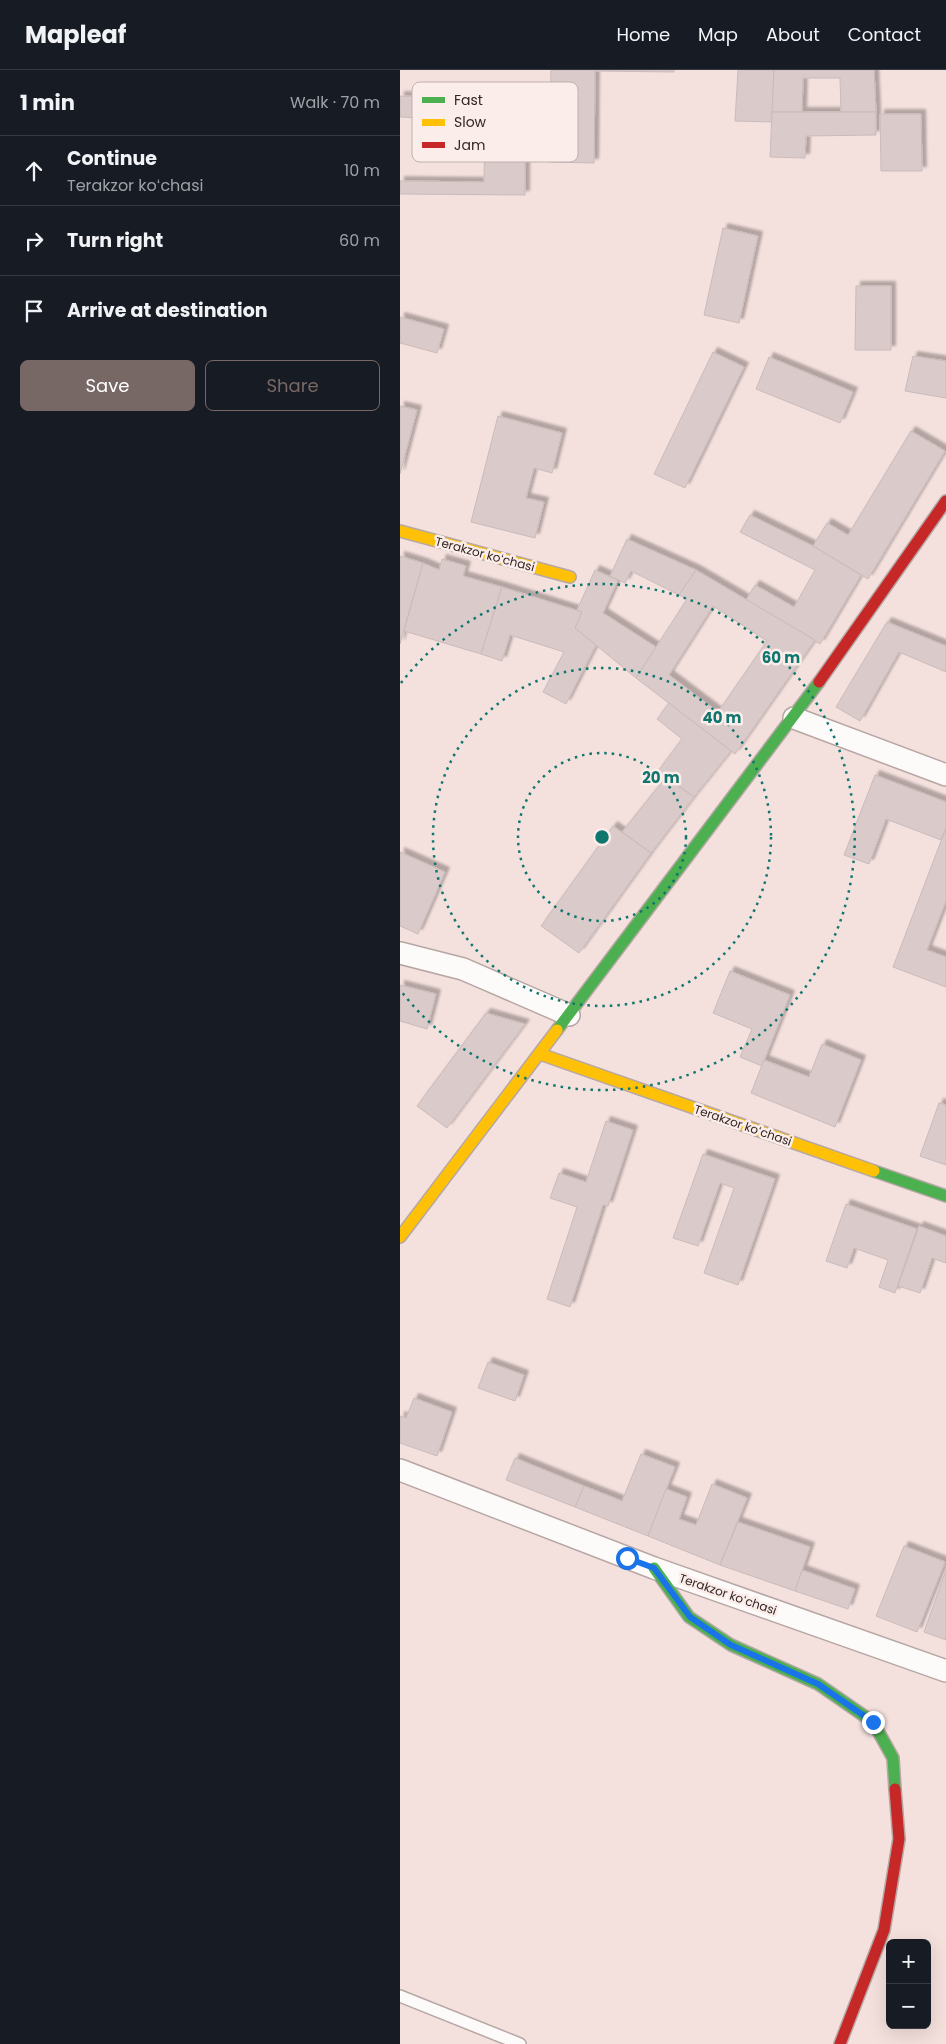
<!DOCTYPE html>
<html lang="en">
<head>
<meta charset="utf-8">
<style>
  :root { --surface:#171b24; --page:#242831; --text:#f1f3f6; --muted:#9ea1a6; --line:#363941; --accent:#776765 }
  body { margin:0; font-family:Poppins,sans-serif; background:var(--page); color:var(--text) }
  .controls { position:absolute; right:15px; bottom:15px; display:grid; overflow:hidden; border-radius:8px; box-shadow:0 5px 20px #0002 }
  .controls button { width:45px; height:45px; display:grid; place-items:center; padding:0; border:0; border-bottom:1px solid var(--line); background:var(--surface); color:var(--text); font:25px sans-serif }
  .stop { position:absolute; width:15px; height:15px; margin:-11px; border:4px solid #1a73e8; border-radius:50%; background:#fff }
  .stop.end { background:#1a73e8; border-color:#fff; box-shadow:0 1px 5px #0008 }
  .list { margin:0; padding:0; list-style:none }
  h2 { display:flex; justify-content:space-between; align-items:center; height:65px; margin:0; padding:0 20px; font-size:21px }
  h2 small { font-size:16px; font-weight:400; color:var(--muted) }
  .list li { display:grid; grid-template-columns:32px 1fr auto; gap:15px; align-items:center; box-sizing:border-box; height:70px; padding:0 20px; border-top:1px solid var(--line) }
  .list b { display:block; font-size:19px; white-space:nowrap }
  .list p { margin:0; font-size:16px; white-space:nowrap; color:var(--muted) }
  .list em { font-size:16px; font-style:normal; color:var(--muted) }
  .actions { display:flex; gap:10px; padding:15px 20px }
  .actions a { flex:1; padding:11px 0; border:1px solid var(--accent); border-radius:8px; text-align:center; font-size:18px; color:var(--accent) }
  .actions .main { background:var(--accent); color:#fff }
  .icon { flex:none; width:28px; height:28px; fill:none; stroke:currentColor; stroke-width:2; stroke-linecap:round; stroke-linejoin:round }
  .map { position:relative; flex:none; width:546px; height:1974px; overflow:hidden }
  header { display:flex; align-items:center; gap:30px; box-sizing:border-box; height:70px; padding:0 25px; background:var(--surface); border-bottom:1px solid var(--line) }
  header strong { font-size:24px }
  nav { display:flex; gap:28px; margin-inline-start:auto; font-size:18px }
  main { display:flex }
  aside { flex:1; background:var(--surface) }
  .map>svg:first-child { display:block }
</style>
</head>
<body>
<header>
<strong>Mapleaf</strong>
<nav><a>Home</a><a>Map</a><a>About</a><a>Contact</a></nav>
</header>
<main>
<aside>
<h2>1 min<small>Walk · 70 m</small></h2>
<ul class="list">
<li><svg class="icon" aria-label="ahead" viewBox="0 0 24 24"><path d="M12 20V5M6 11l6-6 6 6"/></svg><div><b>Continue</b><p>Terakzor koʻchasi</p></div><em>10 m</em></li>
<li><svg class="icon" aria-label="right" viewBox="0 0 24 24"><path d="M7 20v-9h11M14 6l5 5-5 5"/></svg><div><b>Turn right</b></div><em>60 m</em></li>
<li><svg class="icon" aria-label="arrive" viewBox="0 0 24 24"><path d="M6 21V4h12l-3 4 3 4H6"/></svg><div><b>Arrive at destination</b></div></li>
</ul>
<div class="actions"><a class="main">Save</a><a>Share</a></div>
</aside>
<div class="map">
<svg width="546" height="1974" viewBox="0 0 546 1974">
  <defs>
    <filter id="shadow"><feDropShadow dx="4.5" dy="-4.5" stdDeviation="1" flood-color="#0004"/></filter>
  </defs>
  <rect width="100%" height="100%" fill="#f4e0dd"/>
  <!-- building -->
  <g fill="#dacaca" stroke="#cabbbb" fill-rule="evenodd" filter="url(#shadow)">
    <path d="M151,0H274V2L195,1L194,93L149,92Z"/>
    <path d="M338,0H374L372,52L335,51Z"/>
    <path d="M374,0H474L476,42H441L440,8H403L402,42H372Z"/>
    <path d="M0,26L125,31V125L0,124V111L84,112L85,51L0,47Z"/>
    <path d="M372,42H476V65L406,66L405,88L370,87Z"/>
    <path d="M480,44H521L522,101H481Z"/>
    <path d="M323,158L358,166L339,253L304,245Z"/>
    <path d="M456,216H491V280H455Z"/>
    <path d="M0,247L44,259L37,283L0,273Z"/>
    <path d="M313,282L344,297L285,418L254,404Z"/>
    <path d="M513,286L546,291V328L505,321Z"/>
    <path d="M369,287L453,322L440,353L356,319Z"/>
    <path d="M0,336L17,340L0,404Z"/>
    <path d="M98,346L162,363L152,403L134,398L126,428L144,432L135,468L71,452Z"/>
    <path d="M511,361L545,381L468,509L413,476L427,453L448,465Z"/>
    <path d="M350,445L413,476L461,505L420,574L346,530L355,515L394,537L415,500L340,462Z"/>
    <path d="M227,469L296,500L279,525L231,501L225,513L210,506Z"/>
    <path d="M0,486L23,493L0,574Z"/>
    <path d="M42,489L66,496L63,506L102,517L81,584L4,561L23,493L39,500Z"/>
    <path d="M195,500L218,510L203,543L256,577L236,608L175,558L182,542L177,540Z"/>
    <path d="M296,500L415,570L335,684L236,608L287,529L279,525ZM313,536L367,571L318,642L269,605Z"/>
    <path d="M102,517L182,542L175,558L196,575L166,634L143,622L164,582L110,565L102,591L81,584Z"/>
    <path d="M487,552L546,576V602L499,582L460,651L436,637Z"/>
    <path d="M269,633L331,681L294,727L258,701L282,669L257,649Z"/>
    <path d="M475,705L546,732V758L541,770L486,749L469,794L444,785Z"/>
    <path d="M266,707L294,727L251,783L222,762Z"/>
    <path d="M213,756L251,783L179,883L141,856Z"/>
    <path d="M546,758V831L527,880L546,887V917L493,897Z"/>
    <path d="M0,782L45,802L18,864L0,856Z"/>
    <path d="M330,901L390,925L362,996L340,987L352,959L313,943Z"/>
    <path d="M0,915L36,924L27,959L0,951Z"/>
    <path d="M86,943L125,954L47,1058L17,1036Z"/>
    <path d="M422,974L461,990L435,1057L351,1023L364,990L409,1007Z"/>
    <path d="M539,1033L546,1035V1095L520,1086Z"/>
    <path d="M206,1051L233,1060L208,1136L203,1135L170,1237L147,1229L177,1137L150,1128L159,1103L186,1112Z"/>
    <path d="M303,1084L375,1109L338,1215L304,1203L334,1118L320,1113L298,1176L273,1168Z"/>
    <path d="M446,1134L517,1159L495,1223L479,1217L488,1190L454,1178L447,1198L426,1191Z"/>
    <path d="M519,1156L546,1166V1193L532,1188L520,1223L498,1216Z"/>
    <path d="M88,1292L124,1305L115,1331L78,1318Z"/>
    <path d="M14,1328L52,1342L37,1386L0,1373V1346L6,1348Z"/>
    <path d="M241,1384L275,1397L248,1466L175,1437L184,1416L222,1431Z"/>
    <path d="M115,1388L184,1416L175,1437L106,1410Z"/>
    <path d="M312,1414L347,1428L320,1495L248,1466L266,1419L287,1427L279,1449L296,1455Z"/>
    <path d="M338,1452L410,1477L395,1521L320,1495Z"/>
    <path d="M504,1476L545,1492L517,1562L476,1546Z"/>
    <path d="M402,1500L455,1519L448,1539L395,1521Z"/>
    <path d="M546,1500V1570L524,1562Z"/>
  </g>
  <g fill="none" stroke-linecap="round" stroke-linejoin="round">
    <!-- lane casing -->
    <g stroke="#b6a7a4" stroke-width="14">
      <path id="lane" d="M0,1926L120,1974"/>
    </g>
    <!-- street casing -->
    <g stroke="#b6a7a4" stroke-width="24">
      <g id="street">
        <path d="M394,648L546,705"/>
        <path d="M0,883L63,899L169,945"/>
        <path d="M0,1400L254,1498L546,1601"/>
      </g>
    </g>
    <!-- fast casing -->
    <g stroke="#b6a7a4" stroke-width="14">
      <g id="fast">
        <path d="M157,960L419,612"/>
        <path d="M474,1101L546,1126"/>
        <path d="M254,1498L289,1547L331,1575L418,1614L473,1652L493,1688L495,1719"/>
      </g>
    </g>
    <!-- slow casing -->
    <g stroke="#b6a7a4" stroke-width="14">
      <g id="slow">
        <path d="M0,461L170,507"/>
        <path d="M140,984L474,1101"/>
        <path d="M0,1167L157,960"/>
      </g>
    </g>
    <!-- jam casing -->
    <g stroke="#b6a7a4" stroke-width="14">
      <g id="jam">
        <path d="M419,612L546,431"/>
        <path d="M440,1974L484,1860L499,1769L495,1719"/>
      </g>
    </g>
    <!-- lane -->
    <use href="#lane" stroke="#fdfafa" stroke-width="11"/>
    <!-- street -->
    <use href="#street" stroke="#fdfafa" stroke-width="21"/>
    <!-- fast -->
    <use href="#fast" stroke="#4caf50" stroke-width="11"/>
    <!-- slow -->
    <use href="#slow" stroke="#ffc107" stroke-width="11"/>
    <!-- jam -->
    <use href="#jam" stroke="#c62828" stroke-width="11"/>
  </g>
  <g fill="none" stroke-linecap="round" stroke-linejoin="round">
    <!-- route -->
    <path stroke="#1a73e8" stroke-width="6" d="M227,1488L254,1498L290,1547L331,1575L418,1614L473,1652"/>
  </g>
  <!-- distance rings -->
  <g fill="none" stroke="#0f766e" stroke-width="2.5" stroke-dasharray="2.5 5">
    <circle cx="202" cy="767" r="84"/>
    <circle cx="202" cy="767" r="169"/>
    <path d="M1 613A253 253 0 1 1 1 921"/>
  </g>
  <g text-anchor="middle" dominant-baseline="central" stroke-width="5" stroke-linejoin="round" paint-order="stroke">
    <!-- street labels -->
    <g font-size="12" fill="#332624" stroke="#fbedea">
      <text transform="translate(85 484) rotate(15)">Terakzor koʻchasi</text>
      <text transform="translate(343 1055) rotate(19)">Terakzor koʻchasi</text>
      <text transform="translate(328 1524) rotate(19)">Terakzor koʻchasi</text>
    </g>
  </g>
  <!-- legend -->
  <rect x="12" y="12" width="166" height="80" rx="8" fill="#fbedea" stroke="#bfb1af" stroke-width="1"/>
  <rect x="22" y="27" width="23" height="6" fill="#4caf50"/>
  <rect x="22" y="49" width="23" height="7" fill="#ffc107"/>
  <rect x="22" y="72" width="23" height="6" fill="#c62828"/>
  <g font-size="14" fill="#332624">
    <text x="54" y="35">Fast</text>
    <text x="54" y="57">Slow</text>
    <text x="54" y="80">Jam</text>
  </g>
  <circle cx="202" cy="767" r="8" fill="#0f766e" stroke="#fbedea" stroke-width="2.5"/>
  <g font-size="15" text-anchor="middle" font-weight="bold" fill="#0f766e" stroke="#fbedea" stroke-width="5" stroke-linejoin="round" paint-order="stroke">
    <text x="381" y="593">60 m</text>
    <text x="322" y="653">40 m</text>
    <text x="261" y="713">20 m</text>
  </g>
</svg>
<div class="controls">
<button>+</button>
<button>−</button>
</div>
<div class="stop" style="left:227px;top:1488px"></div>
<div class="stop end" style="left:473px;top:1652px"></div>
</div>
</main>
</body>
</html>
